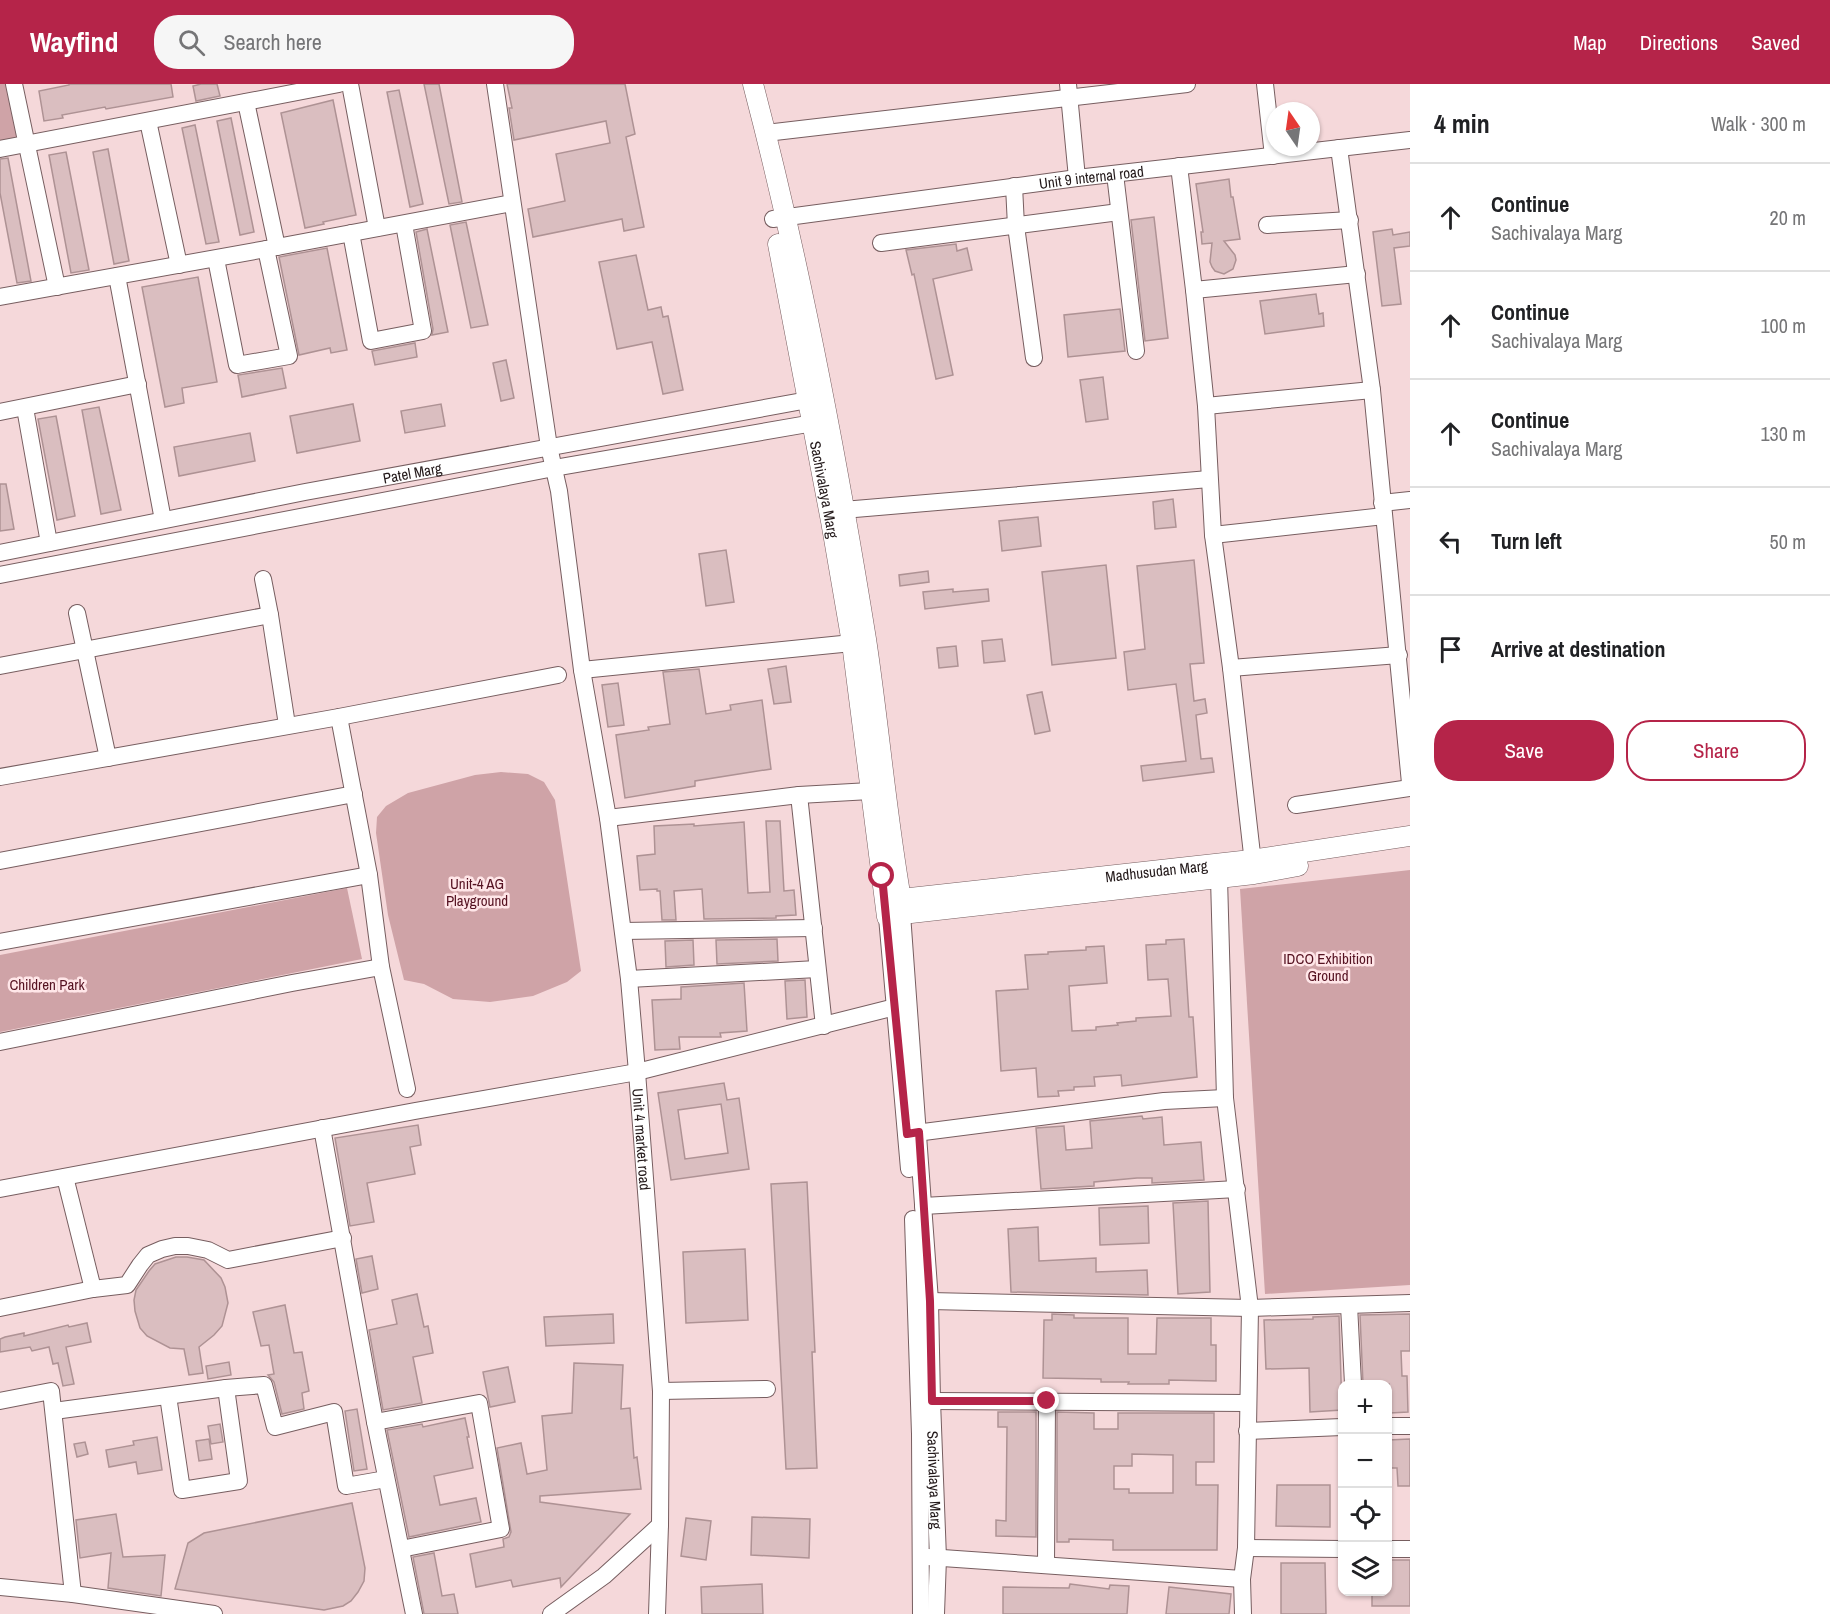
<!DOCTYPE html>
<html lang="en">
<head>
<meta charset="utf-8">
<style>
  :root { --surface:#fff; --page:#f6f6f6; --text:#202124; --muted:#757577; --line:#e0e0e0; --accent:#b52449 }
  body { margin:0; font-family:"Archivo Narrow",sans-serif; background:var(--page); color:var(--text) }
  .controls { position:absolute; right:18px; bottom:18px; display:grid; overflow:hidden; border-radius:12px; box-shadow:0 2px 4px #0004 }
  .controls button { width:54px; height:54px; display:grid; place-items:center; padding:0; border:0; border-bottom:2px solid var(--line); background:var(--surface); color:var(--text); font:30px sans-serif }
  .compass { position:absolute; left:1266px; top:18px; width:54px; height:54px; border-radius:50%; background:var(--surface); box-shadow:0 2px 4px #0004; rotate:347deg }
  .stop { position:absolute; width:18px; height:18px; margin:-14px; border:4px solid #b52449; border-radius:50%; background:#fff }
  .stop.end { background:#b52449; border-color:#fff; box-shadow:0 2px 6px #0008 }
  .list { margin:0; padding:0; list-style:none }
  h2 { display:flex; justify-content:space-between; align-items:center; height:78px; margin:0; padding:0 24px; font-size:26px }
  h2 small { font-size:20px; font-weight:400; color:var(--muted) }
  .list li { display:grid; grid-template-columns:39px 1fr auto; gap:18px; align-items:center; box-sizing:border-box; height:108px; padding:0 24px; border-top:2px solid var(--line) }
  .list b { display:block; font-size:22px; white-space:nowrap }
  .list p { margin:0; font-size:20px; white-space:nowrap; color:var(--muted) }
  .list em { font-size:20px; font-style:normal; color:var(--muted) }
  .actions { display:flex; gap:12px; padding:18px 24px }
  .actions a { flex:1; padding:14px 0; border:2px solid var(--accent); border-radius:24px; text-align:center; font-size:21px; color:var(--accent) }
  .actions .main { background:var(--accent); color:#fff }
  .icon { flex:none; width:33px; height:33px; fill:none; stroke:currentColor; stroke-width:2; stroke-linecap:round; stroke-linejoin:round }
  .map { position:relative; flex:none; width:1410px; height:1530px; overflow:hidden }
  header { display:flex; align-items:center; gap:36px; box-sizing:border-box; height:84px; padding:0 30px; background:var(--accent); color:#fff }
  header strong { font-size:28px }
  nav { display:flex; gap:33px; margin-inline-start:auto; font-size:21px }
  .search { width:420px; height:54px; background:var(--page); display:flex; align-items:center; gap:15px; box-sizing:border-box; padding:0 21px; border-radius:24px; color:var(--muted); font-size:22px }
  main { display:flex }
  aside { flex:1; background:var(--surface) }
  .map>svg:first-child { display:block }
</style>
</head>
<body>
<header>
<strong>Wayfind</strong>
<div class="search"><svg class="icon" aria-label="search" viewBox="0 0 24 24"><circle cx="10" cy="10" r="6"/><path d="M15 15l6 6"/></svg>Search here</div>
<nav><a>Map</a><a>Directions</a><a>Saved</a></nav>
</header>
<main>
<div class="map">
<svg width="1410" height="1530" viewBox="0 0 1410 1530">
  <rect width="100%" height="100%" fill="#f5d8da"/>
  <!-- green -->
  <g fill="#cfa3a7">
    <path d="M0,0H6L17,55L0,58Z"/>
    <path d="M501,688L528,690L544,698L555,716L581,887L567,898L533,912L490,918L453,915L424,900L404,896L388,831L376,749L377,733L386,722L408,709L475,691Z"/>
    <path d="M1410,786V1201L1265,1210L1240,805Z"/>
    <path d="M347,804L362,875L0,948V871Z"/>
  </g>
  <!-- building -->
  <g fill="#dabec0" stroke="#ae9294" stroke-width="1.5" fill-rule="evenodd">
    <path d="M69,0H171L173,13L106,25L105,23L62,31L63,34L44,37L39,7L69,1Z"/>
    <path d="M201,0H217L220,12L196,17L193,2Z"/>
    <path d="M424,0H439L462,118L449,120Z"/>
    <path d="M507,0H625L635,50L626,53L644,143L624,147L622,135L533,153L528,125L565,117L556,70L610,59L606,37L514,56L509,24H512Z"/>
    <path d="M399,6L423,120L410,123L387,8Z"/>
    <path d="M333,16L356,131L323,138L324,140L305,144L281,29Z"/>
    <path d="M231,34L254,148L240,151L217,37Z"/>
    <path d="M195,41L219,158L206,160L182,44Z"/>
    <path d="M108,65L129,177L114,180L93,68Z"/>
    <path d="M66,68L89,186L71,189L49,71Z"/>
    <path d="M8,74L31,197L17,199L0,109V75Z"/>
    <path d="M1229,95L1231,113H1233L1240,155L1224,157L1235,171L1236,176L1233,185L1224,190L1215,187L1212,183L1210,178L1212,159L1202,160L1201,148H1203L1196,100Z"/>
    <path d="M1154,133L1168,254L1145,257L1131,136Z"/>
    <path d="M466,138L488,241L471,244L450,141Z"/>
    <path d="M427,145L448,248L432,251L433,245L416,148Z"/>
    <path d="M1392,145L1393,151L1410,148V162L1394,164L1401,220L1382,222L1373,148Z"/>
    <path d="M956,160L957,167L967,164L972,186L933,195L953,291L936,295L914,190L912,191L906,166Z"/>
    <path d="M327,164L347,266L331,269L330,264L299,271L279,173Z"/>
    <path d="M636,171L648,226L661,223L663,233L668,232L683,306L663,310L652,258L617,265L599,178Z"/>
    <path d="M198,193L217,298L182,304L184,319L165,323L142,203Z"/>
    <path d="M1316,210L1319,230L1323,229L1324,242L1265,250L1260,217Z"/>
    <path d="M1120,225L1125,267L1068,273L1064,231Z"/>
    <path d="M415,259L417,273L375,281L372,267Z"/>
    <path d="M506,276L514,314L501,317L493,279Z"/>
    <path d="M282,284L286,304L242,313L238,291Z"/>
    <path d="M1103,293L1108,335L1086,338L1080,296Z"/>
    <path d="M353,320L360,357L297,369L290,332Z"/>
    <path d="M441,320L445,342L405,349L401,327Z"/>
    <path d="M99,323L121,426L101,430L82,326Z"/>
    <path d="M56,332L75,432L57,436L38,335Z"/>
    <path d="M250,349L255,377L179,392L174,363Z"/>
    <path d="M0,400H6L14,445L0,447Z"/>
    <path d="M1173,415L1176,443L1155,445L1153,418Z"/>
    <path d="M1038,433L1041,462L1002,467L999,437Z"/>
    <path d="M726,466L734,518L706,522L699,470Z"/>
    <path d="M1194,476L1204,579L1190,580L1194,617L1205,615L1207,629L1196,631L1201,675L1212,674L1214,688L1143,697L1141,682L1186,677L1176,600L1128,606L1124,568L1145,565L1137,482Z"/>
    <path d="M1106,481L1116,574L1052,581L1042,488Z"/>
    <path d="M928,487L929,498L900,502L899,491Z"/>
    <path d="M953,505V508L988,505L989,517L925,525L923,508Z"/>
    <path d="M1002,555L1005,577L984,579L982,557Z"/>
    <path d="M956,562L958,582L939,584L937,564Z"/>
    <path d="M786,582L791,618L774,620L768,585Z"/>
    <path d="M699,585L706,630L731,626L730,621L762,616L771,685L695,697V702L625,714L616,651L649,646L648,643L670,640L663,588Z"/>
    <path d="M618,599L624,641L608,643L602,601Z"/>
    <path d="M1042,608L1050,647L1035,650L1027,611Z"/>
    <path d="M766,737H780L784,807L794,806L796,831L776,832V834L704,835L702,805L674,807L676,836H662L660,807H657V805L640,806L637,772L655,770L654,742L694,740V742L744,738L748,809L770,808Z"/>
    <path d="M777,855L778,877L717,880L716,856Z"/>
    <path d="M1184,855L1189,933H1193L1197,993L1122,1002L1121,991L1094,993L1095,1002L1074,1003V1006L1058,1007L1059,1012L1038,1013L1036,984L1001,987L996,907L1028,905L1025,871L1048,870V868L1086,866V863L1104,862L1107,899L1069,902L1072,947L1096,946V943L1118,941L1117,939L1136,937V934L1171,932L1168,895L1148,896L1146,861L1166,860V856Z"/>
    <path d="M693,856L694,881L666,883L665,857Z"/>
    <path d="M805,896L807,933L787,935L785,897Z"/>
    <path d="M744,899L747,947L720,949L721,953H679L680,965L655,966L652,916L681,915V903Z"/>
    <path d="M724,999L727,1016L739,1014L749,1085L671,1096L658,1009ZM721,1020L728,1069L685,1075L678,1026Z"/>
    <path d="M1142,1032L1143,1035L1162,1033L1164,1061L1201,1058L1204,1096L1152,1099V1094H1137L1094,1098V1102L1041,1105L1036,1044L1064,1042L1066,1066L1092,1064L1090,1037Z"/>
    <path d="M418,1041L421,1061L410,1063L415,1090L367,1099L374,1138L350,1142L335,1054Z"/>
    <path d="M807,1098L815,1268H812L817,1384L786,1385L771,1100Z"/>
    <path d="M1208,1117L1210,1208L1178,1210L1173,1119Z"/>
    <path d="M1148,1122L1149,1159L1100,1161L1099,1124Z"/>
    <path d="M1038,1143L1039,1177L1096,1174V1188L1147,1186L1148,1211L1011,1208L1008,1145Z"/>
    <path d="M745,1165L748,1236L686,1239L683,1168Z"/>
    <path d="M372,1172L378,1205L362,1209L356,1175Z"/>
    <path d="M176,1173H187L204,1176L221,1194L225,1203L228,1219L222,1242L214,1251L199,1263L203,1289L189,1291L184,1265L170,1264L147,1252L140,1244L135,1227L134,1216L136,1206L149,1187L155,1180Z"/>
    <path d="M417,1210L424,1243L428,1242L433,1269L413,1273L422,1319L383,1326L369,1246L397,1240L392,1216Z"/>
    <path d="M285,1221L294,1269L302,1268L309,1307L302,1309L304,1325L282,1330L274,1298L268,1291L274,1290L269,1261L261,1262L253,1228Z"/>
    <path d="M613,1230L614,1259L546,1262L544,1233Z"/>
    <path d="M1052,1230L1074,1231V1234H1128V1270H1156L1157,1234H1211V1261H1216V1297L1169,1296V1300H1128L1129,1298H1101V1295L1043,1294L1044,1236H1052Z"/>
    <path d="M1410,1230V1267H1401L1402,1292H1407L1408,1328L1390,1329L1389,1300H1363L1360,1231Z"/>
    <path d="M1339,1232L1342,1326L1310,1328L1309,1284L1266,1285L1264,1236L1313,1235V1233Z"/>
    <path d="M87,1239L91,1258L66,1263L74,1300L63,1302L58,1279L53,1280L49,1263L32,1267L30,1263L0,1268V1255L5,1253L24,1249V1252L68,1241L69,1243Z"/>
    <path d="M229,1278L231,1291L208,1295L206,1282Z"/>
    <path d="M574,1279L623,1281L621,1325L630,1324L634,1374L637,1373L641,1405L540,1412V1418L630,1430L561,1503L560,1494L513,1503L511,1496L476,1503L470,1470L504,1463L503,1455L509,1453L511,1448L497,1364L521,1359L527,1390L547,1386L542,1332L572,1329Z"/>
    <path d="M508,1283L515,1318L490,1323L483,1288Z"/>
    <path d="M357,1325L367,1385L354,1387L345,1327Z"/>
    <path d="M998,1328H1036V1453L996,1452V1436L1006,1437L1007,1343H998Z"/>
    <path d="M1057,1328L1094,1329V1345H1118V1329H1214V1378H1196V1401H1218L1217,1466H1113V1456L1069,1455V1458H1057ZM1132,1370L1173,1371V1409H1129V1405H1114V1382H1132Z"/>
    <path d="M465,1334L469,1353H467L473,1384L434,1392L440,1421L476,1414L481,1438L409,1453L387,1346L422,1340L423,1343Z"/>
    <path d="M220,1340L223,1358L211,1360L208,1342Z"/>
    <path d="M157,1353L162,1386L138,1390L136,1378L109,1383L106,1366L134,1361L133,1357Z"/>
    <path d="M209,1355L212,1375L199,1377L196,1357Z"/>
    <path d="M1410,1355V1402H1398L1397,1384H1388V1356Z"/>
    <path d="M85,1358L88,1370L77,1373L74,1360Z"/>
    <path d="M1277,1401H1330V1443L1276,1442Z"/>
    <path d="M352,1419L365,1484L364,1497L358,1508L351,1517L343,1522L324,1526L175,1505L188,1459L204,1449Z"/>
    <path d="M116,1430L123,1473L165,1471L161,1512L108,1504L111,1469L80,1474L76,1436Z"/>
    <path d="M752,1433L810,1435L809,1474L751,1471Z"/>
    <path d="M686,1434L711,1437L706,1476L681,1472Z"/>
    <path d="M434,1469L442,1512L454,1510L458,1530H424L413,1473Z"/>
    <path d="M1388,1476H1410V1522H1372V1508H1388Z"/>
    <path d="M1281,1479H1325L1326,1530H1281Z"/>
    <path d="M762,1500L763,1530H702L701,1503Z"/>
    <path d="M1070,1500L1109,1505L1110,1501L1129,1502L1127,1530H1003V1503L1069,1504Z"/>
    <path d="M1169,1503L1231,1510L1229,1530H1166Z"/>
  </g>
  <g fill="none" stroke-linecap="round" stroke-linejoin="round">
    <!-- minor casing -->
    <g stroke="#775e60" stroke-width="18">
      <g id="minor">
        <path d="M14,0L57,203"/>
        <path d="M350,0L377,144"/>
        <path id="s1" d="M495,0L549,363L559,407L582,586L608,734L629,895L637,988L661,1307L660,1441L657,1530"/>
        <path d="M1068,0L1077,94"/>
        <path d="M1265,0L1273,72"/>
        <path d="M246,18L277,163"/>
        <path d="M148,37L179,181"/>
        <path d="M766,49L1187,0"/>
        <path d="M1339,64L1372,306L1410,699"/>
        <path d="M0,65L339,0"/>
        <path d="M1179,82L1194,206L1206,322L1213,451L1231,584L1254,788"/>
        <path d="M1115,90L1136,267"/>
        <path d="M1014,102L1016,142L1034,274"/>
        <path id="s2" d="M773,135L1077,94L1410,56"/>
        <path d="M1267,141L1350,136"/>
        <path d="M351,149L371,257L423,247L404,140"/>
        <path d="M881,159L1119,128"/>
        <path d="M216,175L237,281L289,272L266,165"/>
        <path d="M117,192L163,436"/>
        <path d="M1194,206L1357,190"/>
        <path d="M0,213L266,165L512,119"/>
        <path d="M1206,322L1372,306"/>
        <path d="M25,324L49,459"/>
        <path d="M0,328L138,300"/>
        <path d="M1382,419L1410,416"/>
        <path d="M843,426L1209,395"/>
        <path d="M1213,451L1384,432"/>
        <path id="s3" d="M0,469L305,408L819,314"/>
        <path d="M0,491L554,384L825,337"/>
        <path d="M263,495L270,531L287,641"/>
        <path d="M77,529L108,674"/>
        <path d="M0,582L270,531"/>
        <path d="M1231,584L1399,571"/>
        <path d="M582,586L852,559L865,556"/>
        <path d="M339,633L369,791L381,883L407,1005"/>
        <path d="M0,693L339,633L558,591"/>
        <path d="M799,711L824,942"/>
        <path d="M1296,721L1410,704"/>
        <path d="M608,734L799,711L870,707L881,704"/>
        <path d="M0,777L354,710"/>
        <path d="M1219,794L1225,1014L1250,1224L1246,1464L1242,1495L1243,1530"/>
        <path id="s4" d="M902,830L930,1217L932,1317L938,1474L936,1530"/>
        <path d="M887,833L909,1085"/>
        <path d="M623,847L814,844"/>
        <path d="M0,858L369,791"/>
        <path d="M629,895L817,885"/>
        <path d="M0,958L292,899L381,883"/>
        <path d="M322,1044L375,1338L414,1530"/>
        <path d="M908,1050L1164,1017L1225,1014"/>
        <path d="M65,1093L93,1205"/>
        <path d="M0,1105L415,1027L637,988L895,923"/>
        <path d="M923,1122L1237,1105"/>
        <path d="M913,1135L920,1350L921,1530"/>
        <path d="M930,1217L1250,1224L1410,1219"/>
        <path d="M1349,1221L1353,1300"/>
        <path d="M0,1224L93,1205L127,1201L140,1181L148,1171L162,1165L175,1162H188L208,1166L228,1176L343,1154"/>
        <path d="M661,1307L767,1305"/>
        <path d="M168,1312L182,1406L239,1397L226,1304"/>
        <path d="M0,1317L51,1307L73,1510"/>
        <path d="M932,1317L1247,1319"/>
        <path d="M54,1327L226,1304L264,1301L275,1343L334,1328L346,1402L386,1395"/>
        <path d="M375,1338L479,1319L501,1445L401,1465"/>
        <path d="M1388,1342H1410"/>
        <path d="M1247,1347L1342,1343"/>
        <path d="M1246,1464L1342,1465"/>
        <path d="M1388,1465H1410"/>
        <path d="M928,1473L1242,1495"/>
        <path d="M1046,1481L1047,1317"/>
        <path d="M0,1503L73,1510L214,1530"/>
        <path d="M551,1530L604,1492L660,1441"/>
      </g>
    </g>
    <!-- major casing -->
    <g stroke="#775e60" stroke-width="21">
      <g id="major">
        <path id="s5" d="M753,0C801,183 836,368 866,555C879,641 886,729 901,815L1251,776L1410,752"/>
        <path id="s6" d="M778,160L831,437L852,559L887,833L902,830L901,815L886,817"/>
        <path d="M902,830L1254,790L1298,782"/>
      </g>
    </g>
    <!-- minor -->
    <use href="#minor" stroke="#fff" stroke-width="16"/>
    <!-- major -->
    <use href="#major" stroke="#fff" stroke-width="20"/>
  </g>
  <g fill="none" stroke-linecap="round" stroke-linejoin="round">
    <!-- route -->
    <path stroke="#b52449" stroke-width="8" d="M882,792L907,1050L919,1048L930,1217L932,1317H1047"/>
  </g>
  <g text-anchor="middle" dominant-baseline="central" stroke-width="5" stroke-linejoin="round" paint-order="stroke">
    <!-- street labels -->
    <g font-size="15" fill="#23191a" stroke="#ffe6e8">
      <text stroke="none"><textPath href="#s2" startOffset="321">Unit 9 internal road</textPath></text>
      <text stroke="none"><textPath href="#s3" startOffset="420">Patel Marg</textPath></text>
      <text stroke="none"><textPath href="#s6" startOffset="250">Sachivalaya Marg</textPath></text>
      <text stroke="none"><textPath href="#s5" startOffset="1086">Madhusudan Marg</textPath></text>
      <text stroke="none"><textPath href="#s1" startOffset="1066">Unit 4 market road</textPath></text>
      <text stroke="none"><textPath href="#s4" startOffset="567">Sachivalaya Marg</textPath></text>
    </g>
    <!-- park labels -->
    <g font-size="15" fill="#551221" stroke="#ffe6e8">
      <text x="477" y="799">Unit-4 AG<tspan x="477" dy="17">Playground</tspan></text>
      <text x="1328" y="874">IDCO Exhibition<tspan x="1328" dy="17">Ground</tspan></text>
      <text x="47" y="900">Children Park</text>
    </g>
  </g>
</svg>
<div class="controls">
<button>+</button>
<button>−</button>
<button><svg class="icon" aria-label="locate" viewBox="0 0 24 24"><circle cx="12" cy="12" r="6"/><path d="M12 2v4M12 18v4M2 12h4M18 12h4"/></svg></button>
<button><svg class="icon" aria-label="layers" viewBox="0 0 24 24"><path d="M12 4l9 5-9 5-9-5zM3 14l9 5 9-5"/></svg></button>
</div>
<svg class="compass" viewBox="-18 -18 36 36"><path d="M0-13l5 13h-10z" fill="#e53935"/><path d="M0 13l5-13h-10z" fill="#757577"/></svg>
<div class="stop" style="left:882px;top:792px"></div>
<div class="stop end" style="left:1047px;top:1317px"></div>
</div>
<aside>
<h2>4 min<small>Walk · 300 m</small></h2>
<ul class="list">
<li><svg class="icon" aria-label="ahead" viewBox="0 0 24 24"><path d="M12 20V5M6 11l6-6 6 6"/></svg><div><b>Continue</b><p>Sachivalaya Marg</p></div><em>20 m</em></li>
<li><svg class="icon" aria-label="ahead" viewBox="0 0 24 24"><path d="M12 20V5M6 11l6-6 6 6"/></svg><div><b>Continue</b><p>Sachivalaya Marg</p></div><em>100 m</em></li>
<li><svg class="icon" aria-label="ahead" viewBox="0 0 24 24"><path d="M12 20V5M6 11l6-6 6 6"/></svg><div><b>Continue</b><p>Sachivalaya Marg</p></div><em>130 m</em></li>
<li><svg class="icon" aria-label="left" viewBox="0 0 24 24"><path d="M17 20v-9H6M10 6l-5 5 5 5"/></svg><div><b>Turn left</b></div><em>50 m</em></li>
<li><svg class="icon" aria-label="arrive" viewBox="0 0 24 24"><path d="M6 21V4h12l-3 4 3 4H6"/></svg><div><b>Arrive at destination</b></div></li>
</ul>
<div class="actions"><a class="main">Save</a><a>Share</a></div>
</aside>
</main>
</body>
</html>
